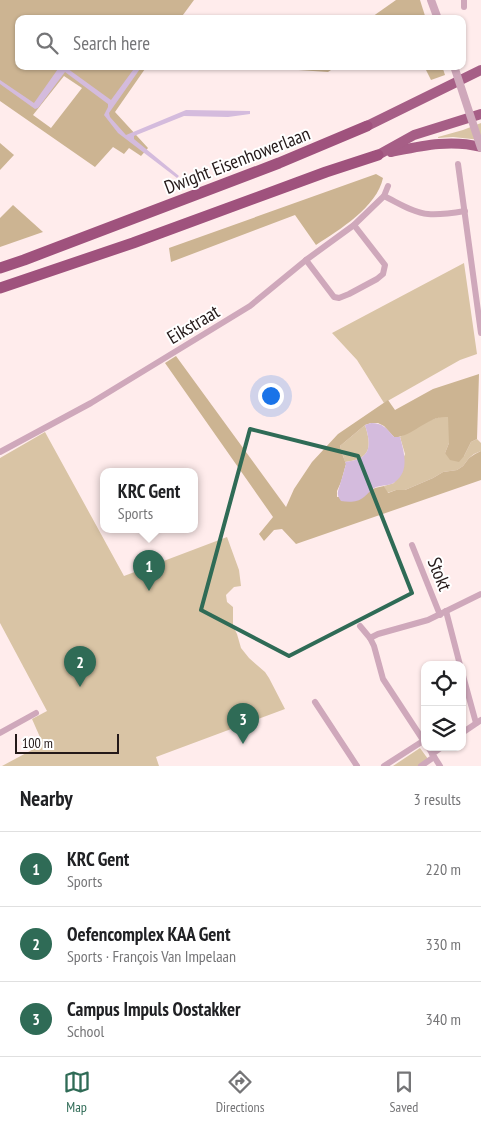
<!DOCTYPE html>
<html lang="en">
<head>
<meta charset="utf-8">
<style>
  :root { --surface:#fff; --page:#f2f2f2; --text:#202124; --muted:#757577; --line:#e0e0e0; --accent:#2f6b56 }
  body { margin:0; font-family:"PT Sans Narrow",sans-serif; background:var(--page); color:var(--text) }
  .controls { position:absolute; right:15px; bottom:15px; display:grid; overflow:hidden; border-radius:10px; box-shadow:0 1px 4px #0004 }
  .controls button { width:45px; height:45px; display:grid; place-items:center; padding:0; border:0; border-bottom:1px solid var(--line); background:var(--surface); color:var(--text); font:25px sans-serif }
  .scale { position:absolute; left:15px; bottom:12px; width:104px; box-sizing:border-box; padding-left:5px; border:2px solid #241919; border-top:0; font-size:14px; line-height:18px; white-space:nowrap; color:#241919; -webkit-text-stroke:4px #fff; paint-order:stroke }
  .you { position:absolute; left:270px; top:395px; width:18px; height:18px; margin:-12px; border:4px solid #fff; border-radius:50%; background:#1a73e8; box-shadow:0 0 0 8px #1a73e833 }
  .badge { display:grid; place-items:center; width:32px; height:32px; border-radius:50%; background:var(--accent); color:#fff; font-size:16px; font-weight:700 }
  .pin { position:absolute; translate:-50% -41px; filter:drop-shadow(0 1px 2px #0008) }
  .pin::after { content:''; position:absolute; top:26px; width:18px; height:15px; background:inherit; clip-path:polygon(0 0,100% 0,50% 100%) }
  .popup { position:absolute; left:100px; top:468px; width:98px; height:65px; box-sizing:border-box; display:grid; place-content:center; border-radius:10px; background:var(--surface); filter:drop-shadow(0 1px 4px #0005); font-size:16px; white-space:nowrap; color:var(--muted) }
  .popup b { font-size:19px; color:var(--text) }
  .popup::after { content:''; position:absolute; left:50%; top:100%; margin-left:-10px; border:10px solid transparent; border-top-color:var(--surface) }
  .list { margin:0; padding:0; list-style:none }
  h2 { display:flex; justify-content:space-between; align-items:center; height:65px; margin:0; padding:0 20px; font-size:21px }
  h2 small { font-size:16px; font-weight:400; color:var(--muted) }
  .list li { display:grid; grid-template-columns:32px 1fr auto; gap:15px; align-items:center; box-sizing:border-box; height:75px; padding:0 20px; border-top:1px solid var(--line) }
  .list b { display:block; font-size:19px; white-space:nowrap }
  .list p { margin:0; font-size:16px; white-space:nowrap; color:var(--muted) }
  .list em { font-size:16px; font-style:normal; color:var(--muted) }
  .icon { flex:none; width:28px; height:28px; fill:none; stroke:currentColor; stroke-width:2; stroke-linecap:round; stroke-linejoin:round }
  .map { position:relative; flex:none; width:481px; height:766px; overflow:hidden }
  .search { position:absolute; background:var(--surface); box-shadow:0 1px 4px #0004; left:15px; right:15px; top:15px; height:55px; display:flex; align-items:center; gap:12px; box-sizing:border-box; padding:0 18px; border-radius:10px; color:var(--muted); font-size:19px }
  .sheet { height:290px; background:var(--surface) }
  nav { display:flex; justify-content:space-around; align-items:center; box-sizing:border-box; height:70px; border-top:1px solid var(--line); background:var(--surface); font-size:14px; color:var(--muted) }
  nav a { display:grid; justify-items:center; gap:2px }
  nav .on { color:var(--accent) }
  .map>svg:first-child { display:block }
</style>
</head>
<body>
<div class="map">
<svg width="481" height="766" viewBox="0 0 481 766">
  <rect width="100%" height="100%" fill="#ffecec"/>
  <!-- green -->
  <g fill="#d9c4a5">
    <path d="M481,123V140L453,137L438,138V137L463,130Z"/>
    <path d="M464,263L477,354L460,360L384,403L357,360L332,333Z"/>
    <path d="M442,416L449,417V443L445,453L464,456L471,442L477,439L481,443V451L474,454L469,458L463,466L457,470L443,472L433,478L405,490H396L387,493L384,486L394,483L405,454L400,437L426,422Z"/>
    <path d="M365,425C372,447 371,459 345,462L340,446Z"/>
    <path d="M45,432L124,576L227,537L239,570L241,586L234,587L226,595L227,602L233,607V626L237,634L241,648L249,658L265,672L269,678L285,709L156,757L159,766H2L43,744L32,719L47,711L0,623V458Z"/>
    <path d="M420,748L428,759L418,766H393Z"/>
  </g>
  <!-- forest -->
  <g fill="#ccb492" fill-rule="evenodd">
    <path d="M0,0H194L180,19H19V66H147L115,112L148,148L141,156L129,148L124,154L113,147L95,167L0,101ZM64,76L82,88L51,128L33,115Z"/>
    <path d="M396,0H420L426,19H369Z"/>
    <path d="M240,66H337L328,72Z"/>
    <path d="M424,66H442L445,75L431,80Z"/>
    <path d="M0,143L14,155L0,170Z"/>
    <path d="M376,174L383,178C377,207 339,230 316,245L295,215L171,262L169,248Z"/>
    <path d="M13,205L43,232L0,247V218Z"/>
    <path d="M176,356L286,507L294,489L312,462L338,434L388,400L395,410L433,389L479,374L477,439L471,442L464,456L459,462L450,460L445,453L449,443L448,417C427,415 412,438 394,437L384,426L378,423H371L365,425L340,446L343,456L346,464L341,482L337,491V497L365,494L375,488L384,486L388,493L396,490H405L433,478L443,472L457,470L463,466L469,458L475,454L481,451V480L296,544L282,529L274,530L264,541L259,534L273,517L165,363Z"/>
  </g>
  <!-- water -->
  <g fill="#d4bbdd">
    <path d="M60,66H64L111,100L136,66H142L109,113L110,117L126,135L186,110L250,111V114L228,117L184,116L134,136V139L179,176L177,178L118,133L104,115L108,107V104L65,72L38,108L35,109L0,84V80L34,103Z"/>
    <path d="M371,423C383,423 386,428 394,437H400C404,452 410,471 395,482C390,486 382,485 376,487C371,489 368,494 364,497C357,503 348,502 341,501C335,493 339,490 341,481C343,476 344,470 346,464L345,462C371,459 372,447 365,425Z"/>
  </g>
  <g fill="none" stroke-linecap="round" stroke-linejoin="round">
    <!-- minor -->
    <g stroke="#cfa8bb" stroke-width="6">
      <path d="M464,0V7"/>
      <path d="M458,164L481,333"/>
      <path d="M384,196C397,202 413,213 428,214C440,215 453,213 465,211"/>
      <path d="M306,260L334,297L339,298L349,294L377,279L383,274L385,265L354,225"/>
      <path d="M0,452L91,403L250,306L306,260L354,225L384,196L388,186"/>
      <path d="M412,545L440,615"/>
      <path d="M446,611L460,665"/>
      <path d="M360,626L370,638"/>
      <path d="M462,672L476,723"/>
      <path d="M315,702L357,766"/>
      <path d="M0,733L36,713"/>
      <path d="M462,733L481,720"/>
      <path d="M425,743L383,679L374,646L370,638L378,634L428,620L481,594"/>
      <path d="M428,747L440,766"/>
      <path d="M432,754L442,747"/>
      <path d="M384,766L423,741"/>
      <path d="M421,766L434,757"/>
    </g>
    <!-- tertiary -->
    <path stroke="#cfa8bb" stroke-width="8" d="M431,0L438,19"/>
    <!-- trunk -->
    <g stroke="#a65e86" stroke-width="10">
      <path d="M367,126L481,70"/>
      <path d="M391,152C421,146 450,139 481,147"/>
      <path d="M378,155L414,135L481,114"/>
    </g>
    <!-- motorway -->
    <g stroke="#9f527d" stroke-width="11">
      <path d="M0,268L24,260L279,163L367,126"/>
      <path d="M0,288L133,243L326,172L378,155"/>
    </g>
    <!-- tertiary-bridge -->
    <path stroke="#cfa8bb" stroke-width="8" d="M454,66L481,148"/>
  </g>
  <!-- marked area -->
  <path fill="none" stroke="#2f6b56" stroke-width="4" stroke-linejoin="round" d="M250,429L358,456L412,593L289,656L201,610Z"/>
  <g text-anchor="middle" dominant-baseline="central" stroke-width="4" stroke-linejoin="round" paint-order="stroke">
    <!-- street labels -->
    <g font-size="19" fill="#241919" stroke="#fff">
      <text transform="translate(237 160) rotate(-21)">Dwight Eisenhowerlaan</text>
      <text transform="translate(193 324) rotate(-31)">Eikstraat</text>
      <text transform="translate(440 574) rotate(68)">Stokt</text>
    </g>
  </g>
</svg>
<div class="controls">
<button><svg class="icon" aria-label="locate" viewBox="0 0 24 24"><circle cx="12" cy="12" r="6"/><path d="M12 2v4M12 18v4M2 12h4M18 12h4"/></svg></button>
<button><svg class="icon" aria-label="layers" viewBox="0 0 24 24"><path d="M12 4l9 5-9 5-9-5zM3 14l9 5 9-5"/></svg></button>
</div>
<div class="scale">100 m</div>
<div class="you"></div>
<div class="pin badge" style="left:149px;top:591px">1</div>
<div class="popup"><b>KRC Gent</b>Sports</div>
<div class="pin badge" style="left:80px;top:687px">2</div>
<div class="pin badge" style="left:243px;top:744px">3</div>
<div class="search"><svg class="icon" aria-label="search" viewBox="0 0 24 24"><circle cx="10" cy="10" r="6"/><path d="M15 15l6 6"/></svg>Search here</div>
</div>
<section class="sheet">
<h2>Nearby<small>3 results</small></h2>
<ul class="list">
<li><span class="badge">1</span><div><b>KRC Gent</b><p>Sports</p></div><em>220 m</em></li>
<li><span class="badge">2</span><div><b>Oefencomplex KAA Gent</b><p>Sports · François Van Impelaan</p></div><em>330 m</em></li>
<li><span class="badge">3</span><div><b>Campus Impuls Oostakker</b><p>School</p></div><em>340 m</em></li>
</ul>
</section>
<nav>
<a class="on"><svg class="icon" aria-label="map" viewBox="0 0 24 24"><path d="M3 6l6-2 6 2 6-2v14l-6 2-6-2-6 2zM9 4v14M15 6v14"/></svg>Map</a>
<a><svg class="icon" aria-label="directions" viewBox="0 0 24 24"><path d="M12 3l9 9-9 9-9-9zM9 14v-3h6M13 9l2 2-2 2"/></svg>Directions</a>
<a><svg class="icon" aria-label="saved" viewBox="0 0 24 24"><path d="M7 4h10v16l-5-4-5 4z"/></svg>Saved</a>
</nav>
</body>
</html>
